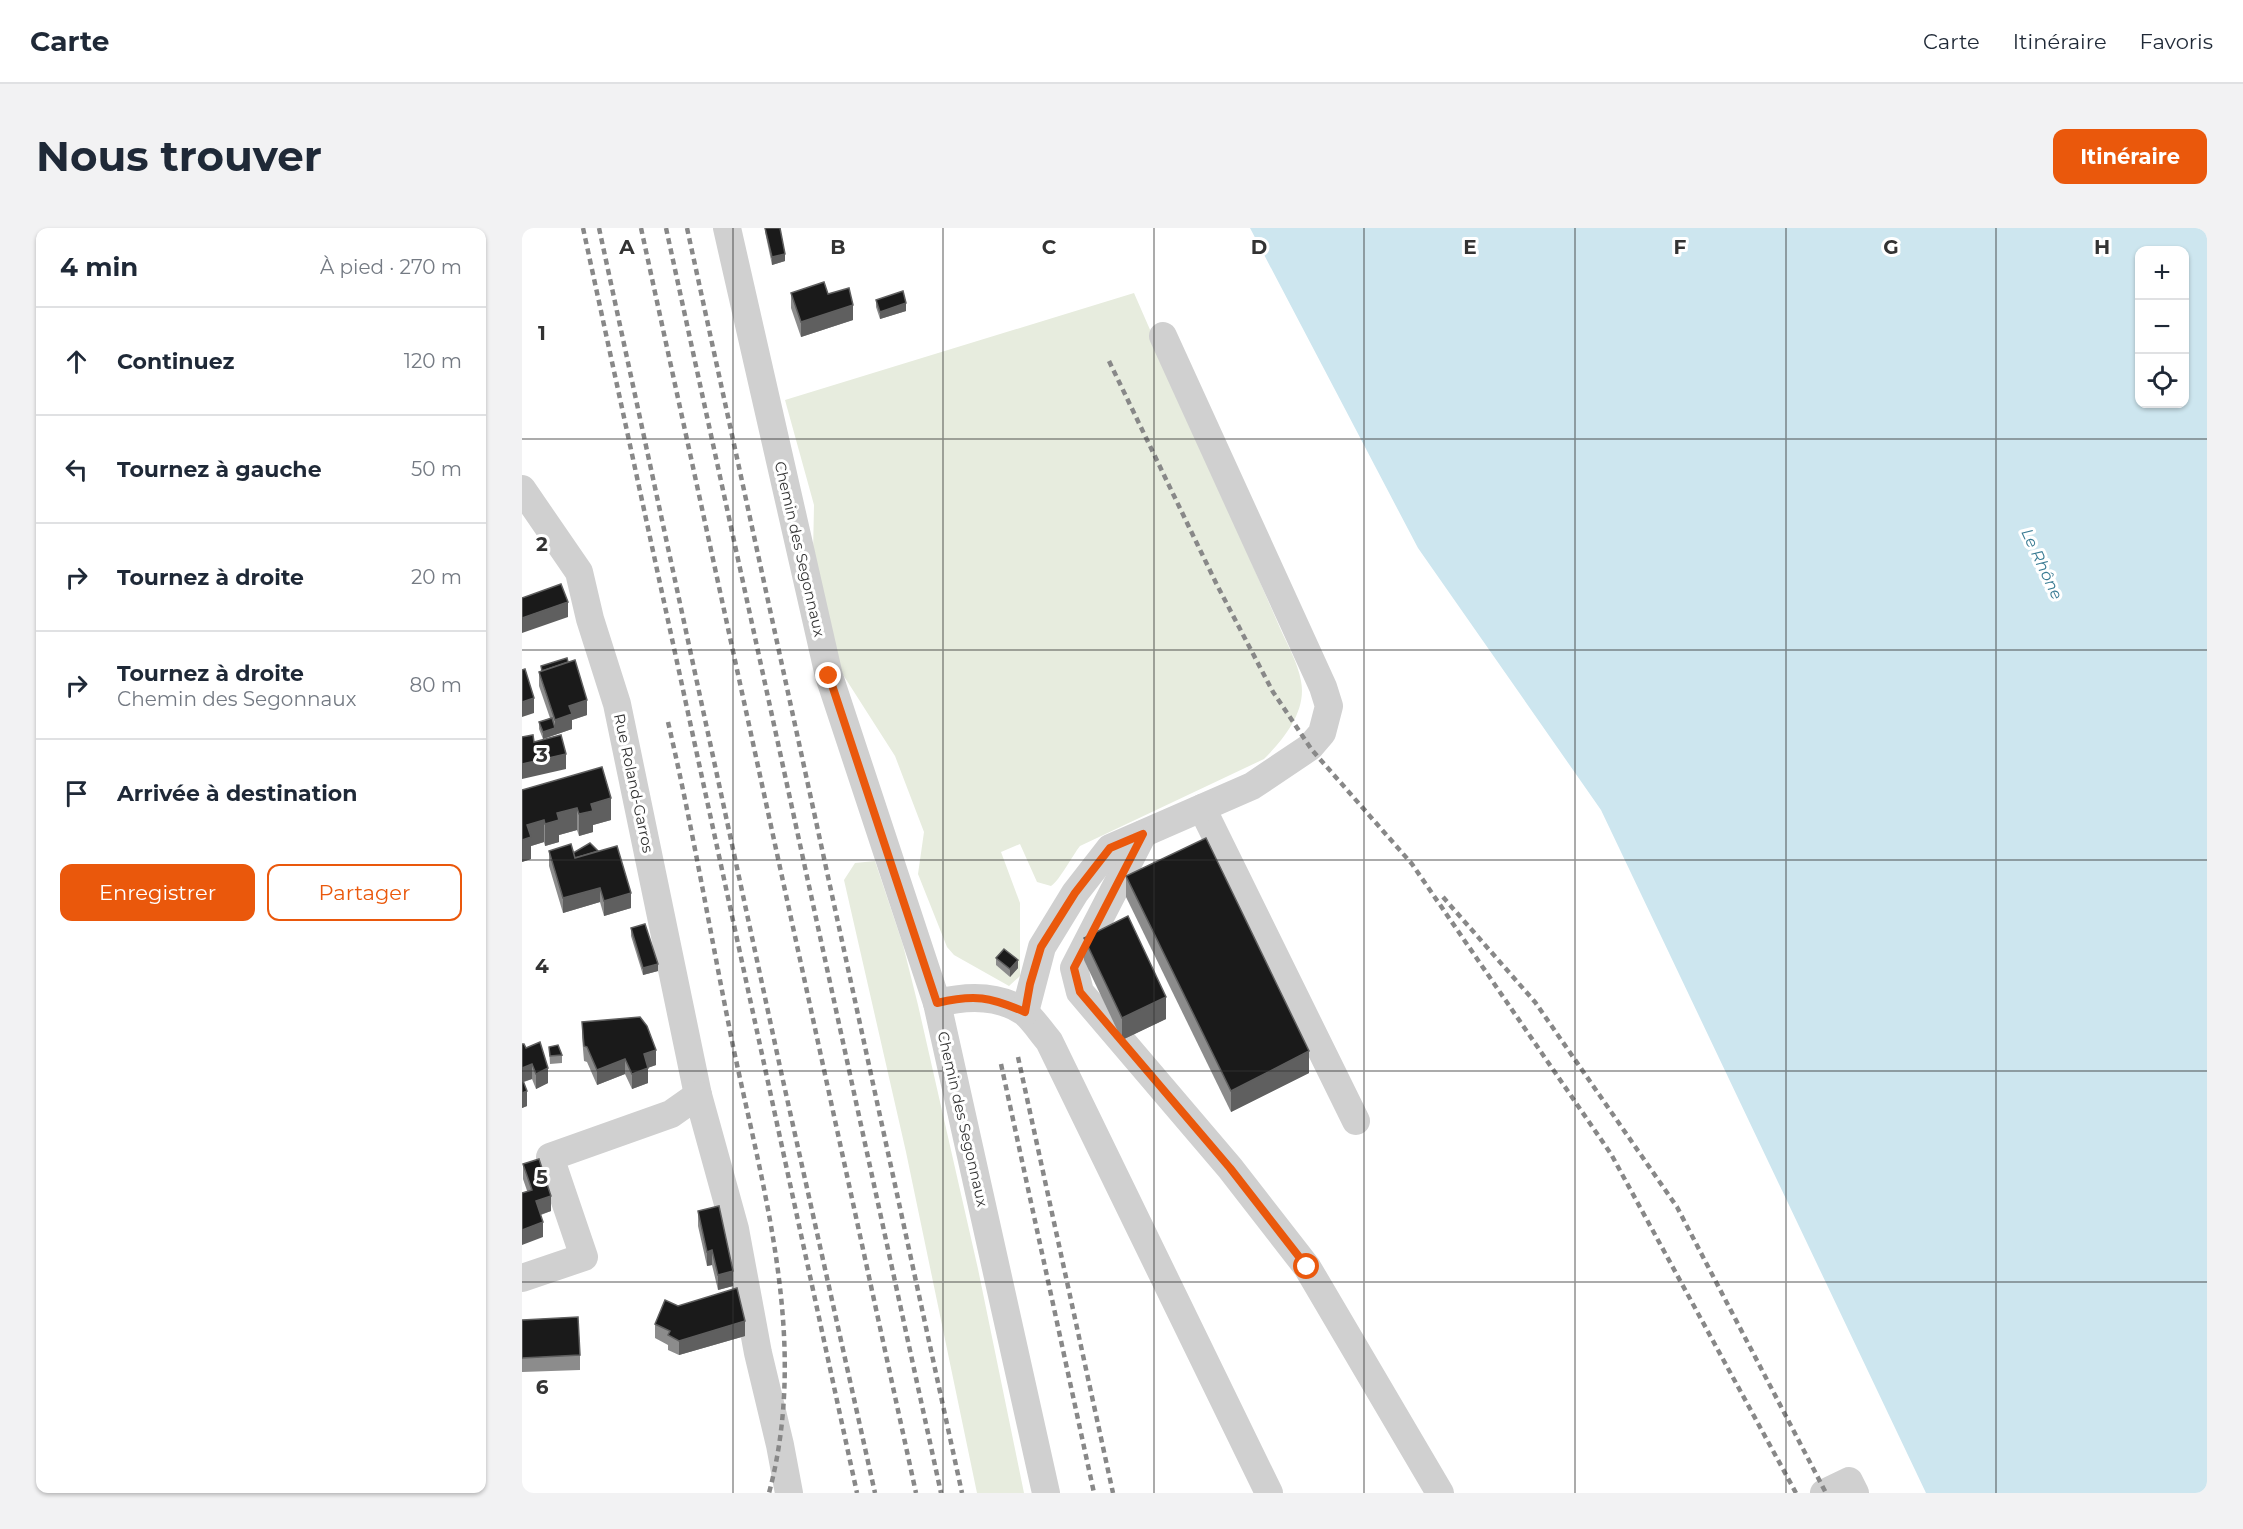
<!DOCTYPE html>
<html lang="fr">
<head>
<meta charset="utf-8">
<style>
  :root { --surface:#fff; --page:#f2f2f3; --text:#1f2937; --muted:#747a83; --line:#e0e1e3; --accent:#ea580c }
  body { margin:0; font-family:Montserrat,sans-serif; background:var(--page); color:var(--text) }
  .controls { position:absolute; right:18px; top:18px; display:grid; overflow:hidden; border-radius:12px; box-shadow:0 2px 4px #0004 }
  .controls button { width:54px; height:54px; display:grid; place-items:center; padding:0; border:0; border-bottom:2px solid var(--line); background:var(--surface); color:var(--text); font:30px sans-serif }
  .stop { position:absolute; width:18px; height:18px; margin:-14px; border:4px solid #ea580c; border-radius:50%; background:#fff }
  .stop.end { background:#ea580c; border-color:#fff; box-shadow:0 2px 6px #0008 }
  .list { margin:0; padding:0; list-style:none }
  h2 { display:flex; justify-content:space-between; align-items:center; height:78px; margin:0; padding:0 24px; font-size:26px }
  h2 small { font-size:20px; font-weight:400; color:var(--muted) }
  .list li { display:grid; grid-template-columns:39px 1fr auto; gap:18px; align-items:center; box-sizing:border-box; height:108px; padding:0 24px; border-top:2px solid var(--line) }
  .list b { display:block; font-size:22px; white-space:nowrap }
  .list p { margin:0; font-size:20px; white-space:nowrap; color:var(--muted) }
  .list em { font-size:20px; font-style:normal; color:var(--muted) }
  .actions { display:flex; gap:12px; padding:18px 24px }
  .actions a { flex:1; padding:14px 0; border:2px solid var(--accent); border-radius:12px; text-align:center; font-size:21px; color:var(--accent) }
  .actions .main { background:var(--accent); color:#fff }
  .icon { flex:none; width:33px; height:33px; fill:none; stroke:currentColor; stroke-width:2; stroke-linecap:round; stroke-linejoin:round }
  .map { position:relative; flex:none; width:1685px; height:1265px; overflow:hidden; border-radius:12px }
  header { display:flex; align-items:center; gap:36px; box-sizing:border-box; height:84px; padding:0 30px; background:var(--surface); border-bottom:2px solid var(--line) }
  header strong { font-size:28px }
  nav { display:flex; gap:33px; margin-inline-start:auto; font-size:21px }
  .intro { display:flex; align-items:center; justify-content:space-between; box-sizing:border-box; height:144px; padding:0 36px }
  h1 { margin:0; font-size:42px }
  .button { padding:15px 27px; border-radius:12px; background:var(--accent); color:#fff; font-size:21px; font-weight:700 }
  main { display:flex; gap:36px; padding:0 36px }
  aside { flex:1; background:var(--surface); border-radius:12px; box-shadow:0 2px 4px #0004 }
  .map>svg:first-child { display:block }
</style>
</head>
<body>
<header>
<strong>Carte</strong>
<nav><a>Carte</a><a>Itinéraire</a><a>Favoris</a></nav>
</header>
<div class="intro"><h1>Nous trouver</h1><a class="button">Itinéraire</a></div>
<main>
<aside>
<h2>4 min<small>À pied · 270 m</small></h2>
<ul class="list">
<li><svg class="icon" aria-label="ahead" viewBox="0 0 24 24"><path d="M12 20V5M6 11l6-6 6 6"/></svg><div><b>Continuez</b></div><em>120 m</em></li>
<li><svg class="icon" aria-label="left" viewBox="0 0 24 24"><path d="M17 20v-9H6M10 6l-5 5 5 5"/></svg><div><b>Tournez à gauche</b></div><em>50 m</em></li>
<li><svg class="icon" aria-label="right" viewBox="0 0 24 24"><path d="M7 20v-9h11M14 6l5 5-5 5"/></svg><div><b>Tournez à droite</b></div><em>20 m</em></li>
<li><svg class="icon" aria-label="right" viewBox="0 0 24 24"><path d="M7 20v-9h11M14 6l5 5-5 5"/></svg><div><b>Tournez à droite</b><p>Chemin des Segonnaux</p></div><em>80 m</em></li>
<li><svg class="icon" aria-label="arrive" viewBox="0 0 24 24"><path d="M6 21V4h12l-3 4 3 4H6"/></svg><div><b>Arrivée à destination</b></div></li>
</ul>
<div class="actions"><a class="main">Enregistrer</a><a>Partager</a></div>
</aside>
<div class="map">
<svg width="1685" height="1265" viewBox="0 0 1685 1265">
  <rect width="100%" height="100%" fill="#fff"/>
  <!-- green -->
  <g fill="#e7ecde">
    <path d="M612,65L758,400C765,416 776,435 779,453C785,483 762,511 742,531L558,618C550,628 538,652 529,658L515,654L498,616L479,624L498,675V748L487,758L432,727L425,719L396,646L402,604L373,528L311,431L291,327L292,277L263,172Z"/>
    <path d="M353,633L381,717L396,777L456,1041L502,1265H455L384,924L322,652L333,635Z"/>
  </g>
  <!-- water -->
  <path fill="#cde6ef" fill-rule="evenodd" d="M728,0H1685V1265H1404L1079,582L896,320ZM1618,22H1662V176H1618Z"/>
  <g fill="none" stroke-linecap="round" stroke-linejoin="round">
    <!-- minor -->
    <g stroke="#d0d0d0" stroke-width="28">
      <path d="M205,0L307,448L415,775L524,1265"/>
      <path d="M0,261L57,344L68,391L95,476L176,867"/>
      <path d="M680,580L834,893"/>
      <path d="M621,606L552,740L558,764L708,940L785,1039L918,1265"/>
      <path d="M415,775C443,768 476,766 502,784C511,791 519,804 527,813L747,1265"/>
      <path d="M503,784L520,719L553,665L588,620L730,558L788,519L800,505L807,478L801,459L641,108"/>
      <path d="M0,1050L62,1029L28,929L149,886L176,867L213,1001L236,1125L258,1217L267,1265"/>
      <path d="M1302,1265L1327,1253L1333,1265"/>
    </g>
    <!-- rail -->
    <g stroke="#888" stroke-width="4.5" stroke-dasharray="6 4.5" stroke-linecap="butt">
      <path d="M61,0L335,1265"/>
      <path d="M77,0L258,839L353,1265"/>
      <path d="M119,0L394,1265"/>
      <path d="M144,0L419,1265"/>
      <path d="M165,0L440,1265"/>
      <path d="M587,133L695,357L751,464L790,522L890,636L1089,926L1274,1265"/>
      <path d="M146,494C171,601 189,710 211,818C242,965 287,1115 247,1265"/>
      <path d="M921,669L1013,774L1155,979L1304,1265"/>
      <path d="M496,829L591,1265"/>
      <path d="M479,836L572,1265"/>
    </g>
  </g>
  <!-- wall -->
  <g fill="#8c8c8c">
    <path d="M243,0H258L263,33L250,37L243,4Z"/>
    <path d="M269,65L306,66L331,92L279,109L269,80Z"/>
    <path d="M354,72L384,83L358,91L354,79Z"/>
    <path d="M19,438L65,487L50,492V501L21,511L17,501V494L28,490L17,458V444L19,443Z"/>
    <path d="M0,562L89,592L71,597V604L57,608L55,602L37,607V614L23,618L22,614L9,618V631L0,634Z"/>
    <path d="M27,623L51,625L109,680L82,688L78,674L41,685L27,638Z"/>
    <path d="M604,648L787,845L709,884L604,669Z"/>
    <path d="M109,700L136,743L121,747L109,708Z"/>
    <path d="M562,710L644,791L600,812L562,732Z"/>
    <path d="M474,730L496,740L488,749L474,737Z"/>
    <path d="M60,794L134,837L126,840V855L110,861L103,846L75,857L65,834L62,833L60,809Z"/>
    <path d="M0,816L4,820L26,855L14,861L10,851L2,854L5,878L0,880Z"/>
    <path d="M27,819L40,827V835L28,836Z"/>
    <path d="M1,936L29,983L19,987L21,1009L1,951Z"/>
    <path d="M176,983L211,1058L196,1062L190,1037L185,1038L176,998Z"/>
    <path d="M156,1078L223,1108L157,1127L146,1122V1117L133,1110V1096Z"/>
    <path d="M0,1092L58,1127V1142L0,1144Z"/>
  </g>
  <!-- shaded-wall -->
  <g fill="#5f5f5f">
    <path d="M263,26V33L250,37V29Z"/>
    <path d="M384,75V83L358,91V84Z"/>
    <path d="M331,77V92L279,109V94Z"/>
    <path d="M46,374V389L0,405V390Z"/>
    <path d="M12,470V485L0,489V474Z"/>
    <path d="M65,472V487L50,492V501L21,511V504L33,500V492L47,478Z"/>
    <path d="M44,526V541L0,551V536Z"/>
    <path d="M89,570V592L71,597V604L57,608V586L69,576Z"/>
    <path d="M55,580V602L37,607V614L23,618V596L35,585Z"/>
    <path d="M22,592V614L9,618V631L0,634V612L5,597Z"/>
    <path d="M78,660V674L41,685V670Z"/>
    <path d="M109,665V680L82,688V673Z"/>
    <path d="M496,732V740L488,749V741Z"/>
    <path d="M136,736V743L121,747V740Z"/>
    <path d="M644,769V791L600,812V790Z"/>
    <path d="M134,822V837L122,841V826Z"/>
    <path d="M787,823V845L709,884V863Z"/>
    <path d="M103,831V846L75,857V842Z"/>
    <path d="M10,836V851L0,854V840Z"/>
    <path d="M26,840V855L14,861V846Z"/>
    <path d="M126,840V855L110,861V846Z"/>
    <path d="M5,863V878L0,880V865Z"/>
    <path d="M29,968V983L14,988V973Z"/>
    <path d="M21,994V1009L0,1017V1002Z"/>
    <path d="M190,1022V1037L185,1038V1024Z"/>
    <path d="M211,1043V1058L196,1062V1047Z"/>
    <path d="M223,1093V1108L157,1127V1113Z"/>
  </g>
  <!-- building -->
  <g fill="#1a1a1a" stroke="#5f5f5f" stroke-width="1.5">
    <path d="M243,0H258L263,26L250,29Z"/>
    <path d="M302,54L306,66L327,60L331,77L279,94L269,65Z"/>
    <path d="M381,63L384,75L358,84L354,72Z"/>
    <path d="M39,356L46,374L0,390V370Z"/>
    <path d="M45,430L46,434L20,443L19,438Z"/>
    <path d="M53,432L65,472L47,478L50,486L33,492L17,444Z"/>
    <path d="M3,441L12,470L0,474V442Z"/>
    <path d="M30,490L33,500L21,504L17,494Z"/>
    <path d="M11,507L12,514L39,507L44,526L0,536V509Z"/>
    <path d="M80,539L89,570L69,576L71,583L57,586L55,580L35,585L37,592L23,596L22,592L5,597L9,609L0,612V562Z"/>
    <path d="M684,610L787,823L709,863L604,648Z"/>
    <path d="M68,615L76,623L53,630L51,625Z"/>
    <path d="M49,616L53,630L95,618L109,665L82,673L78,660L41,670L27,623Z"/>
    <path d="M606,688L644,769L600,790L562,710Z"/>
    <path d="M123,696L136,736L121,740L109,700Z"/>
    <path d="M482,721L496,732L488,741L474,730Z"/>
    <path d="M118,789L125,798L134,822L122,826L126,840L110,846L103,831L75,842L65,819L62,818L60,794Z"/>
    <path d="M18,814L26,840L14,846L10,836L0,840V816H2L4,820Z"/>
    <path d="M36,817L40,827L28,828L27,819Z"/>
    <path d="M0,850L5,863L0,865Z"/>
    <path d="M17,931L29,968L14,973L21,994L0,1002V965L10,962L1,936Z"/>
    <path d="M197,978L211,1043L196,1047L190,1022L185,1024L176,983Z"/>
    <path d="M215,1060L223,1093L157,1113L146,1107L148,1103L133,1096L143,1072L156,1078Z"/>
    <path d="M56,1089L58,1127L0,1130V1092Z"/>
  </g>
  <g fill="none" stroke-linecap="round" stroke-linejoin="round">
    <!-- route -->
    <path stroke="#ea580c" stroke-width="8" d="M307,448L415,775C453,766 468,769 503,784L508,756L519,719L553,665L588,620L621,606L552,740L558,764L708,940L785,1039"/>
  </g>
  <!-- grid -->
  <path fill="none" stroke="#333" stroke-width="1.5" stroke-opacity="0.55" d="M211,0V1265M421,0V1265M632,0V1265M842,0V1265M1053,0V1265M1264,0V1265M1474,0V1265M0,211H1685M0,422H1685M0,632H1685M0,843H1685M0,1054H1685"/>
  <g text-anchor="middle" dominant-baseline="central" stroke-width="6" stroke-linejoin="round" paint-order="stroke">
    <!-- street labels -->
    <g font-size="15" fill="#333" stroke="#fff">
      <text transform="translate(278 321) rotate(77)">Chemin des Segonnaux</text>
      <text transform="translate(112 555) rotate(78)">Rue Roland-Garros</text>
      <text transform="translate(441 891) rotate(77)">Chemin des Segonnaux</text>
    </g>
    <!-- water labels -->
    <g font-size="16" font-style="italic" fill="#397b93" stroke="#fff">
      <text transform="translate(1520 336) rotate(65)">Le Rhône</text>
    </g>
  </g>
  <g font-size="20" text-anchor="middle" font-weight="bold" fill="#333" stroke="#fff" stroke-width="6" stroke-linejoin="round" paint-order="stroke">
    <text x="105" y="26">A</text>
    <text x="316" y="26">B</text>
    <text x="527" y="26">C</text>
    <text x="737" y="26">D</text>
    <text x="948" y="26">E</text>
    <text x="1158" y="26">F</text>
    <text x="1369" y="26">G</text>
    <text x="1580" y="26">H</text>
    <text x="20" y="112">1</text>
    <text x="20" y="323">2</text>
    <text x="20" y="534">3</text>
    <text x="20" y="745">4</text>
    <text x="20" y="956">5</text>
    <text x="20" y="1166">6</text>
  </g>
</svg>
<div class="controls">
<button>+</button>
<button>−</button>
<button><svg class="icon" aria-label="locate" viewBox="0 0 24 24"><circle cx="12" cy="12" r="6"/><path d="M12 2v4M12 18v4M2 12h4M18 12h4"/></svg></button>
</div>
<div class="stop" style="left:785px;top:1039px"></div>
<div class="stop end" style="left:307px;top:448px"></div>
</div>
</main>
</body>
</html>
